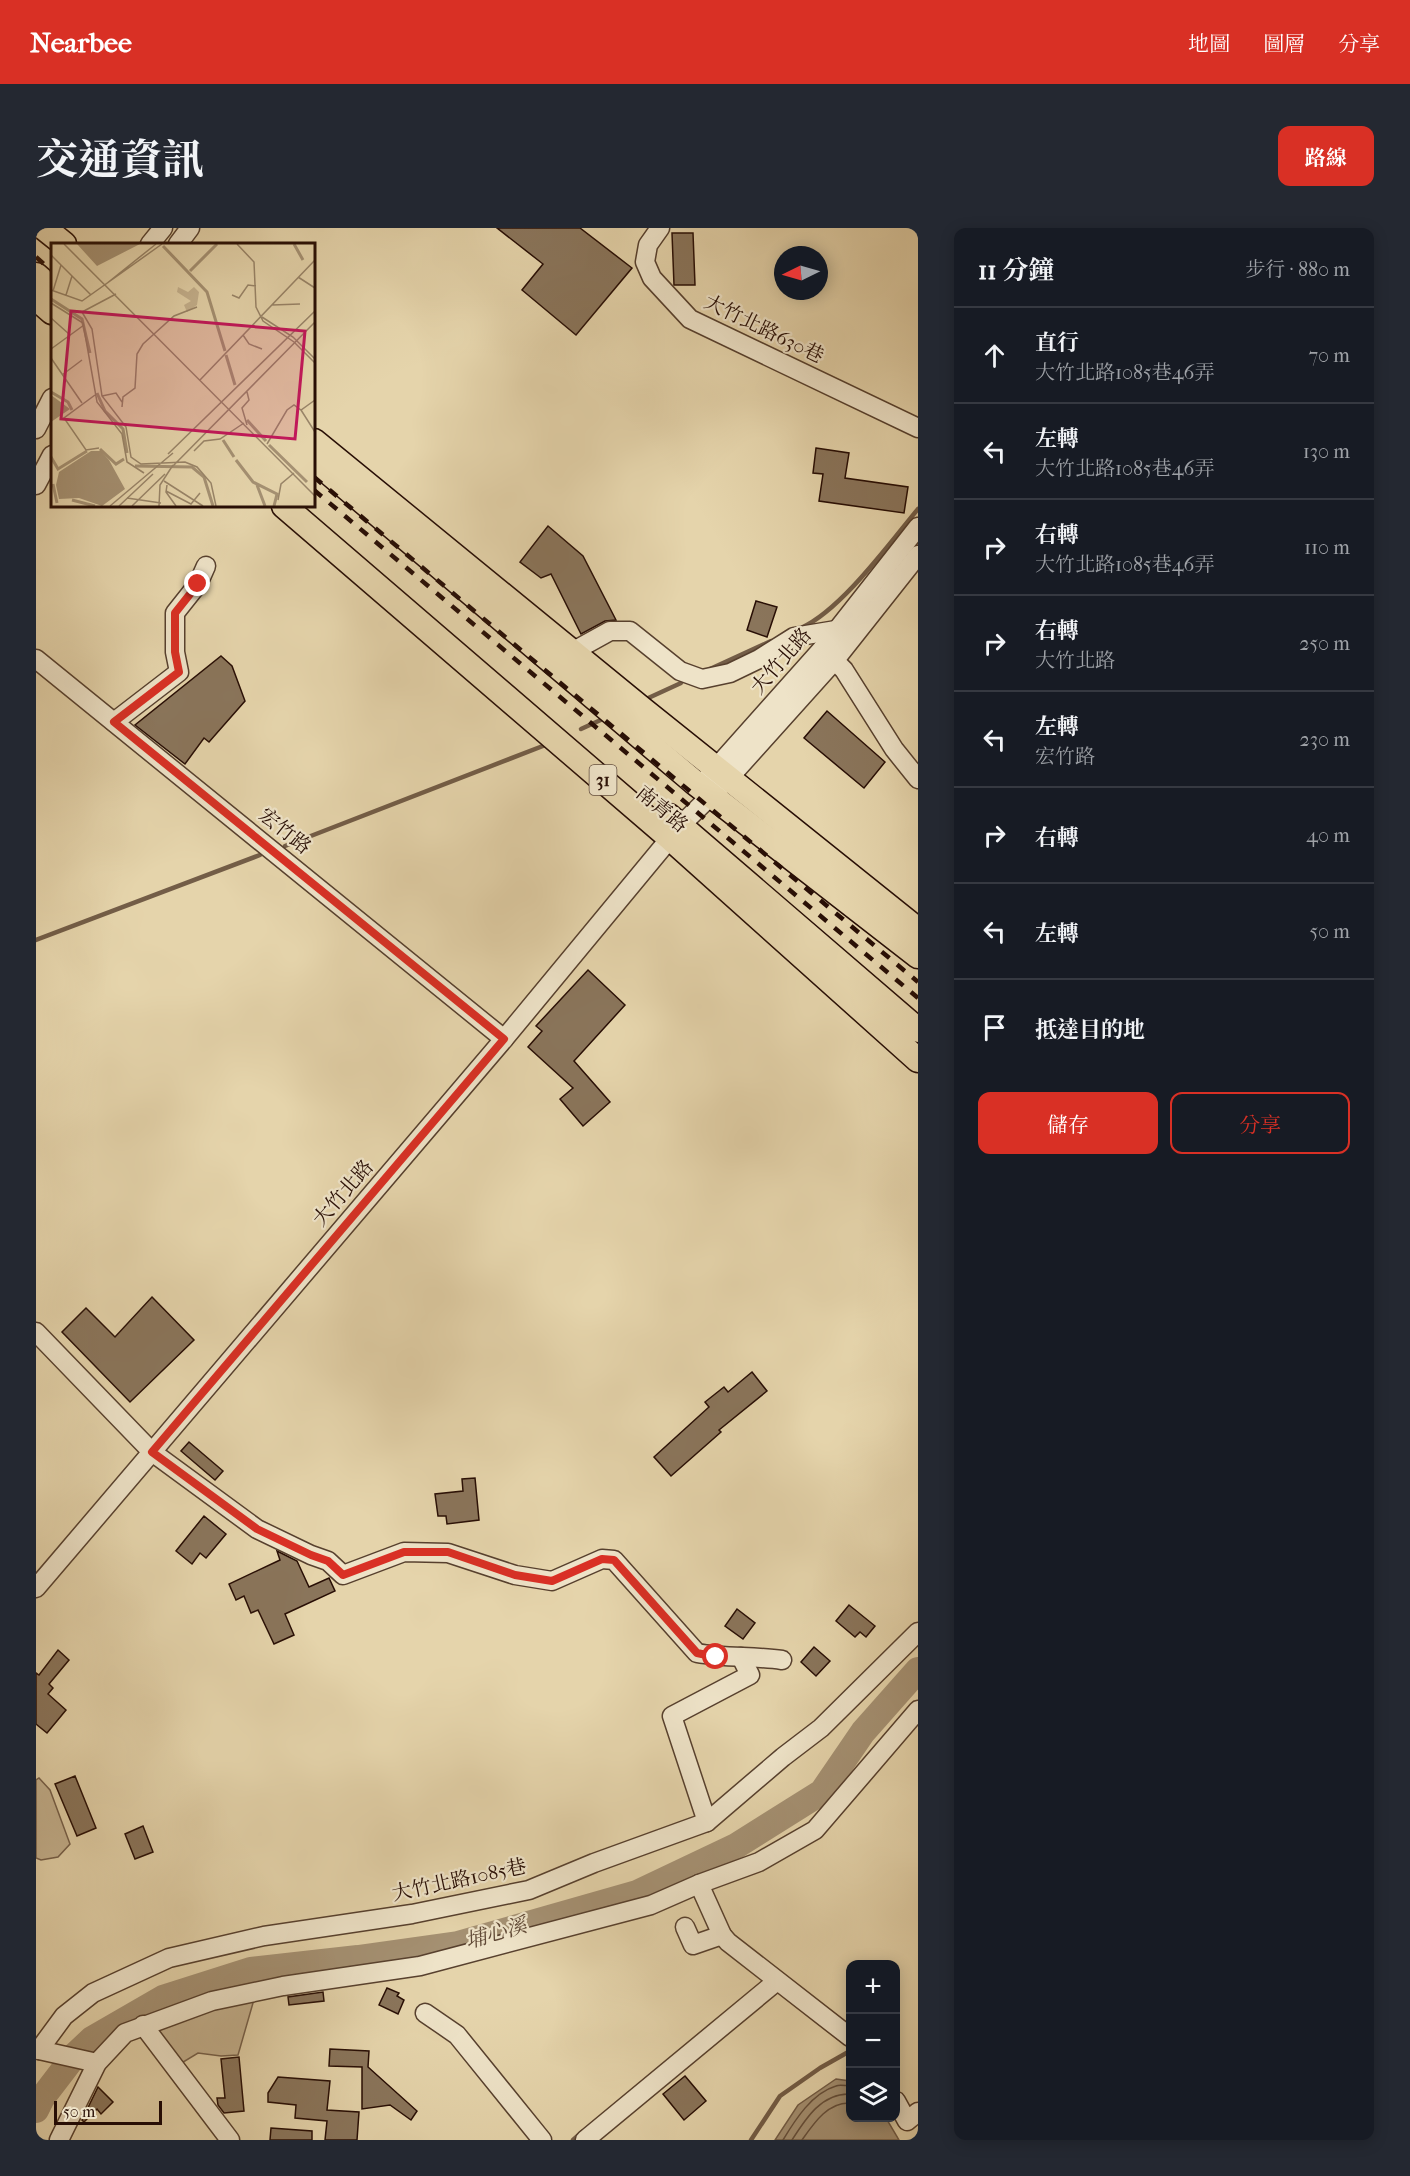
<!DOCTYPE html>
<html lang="zh-TW">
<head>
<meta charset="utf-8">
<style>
  :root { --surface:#171b24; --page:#242831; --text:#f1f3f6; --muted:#9ea1a6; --line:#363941; --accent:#d93025 }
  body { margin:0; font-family:"IM FELL French Canon","Noto Serif TC",serif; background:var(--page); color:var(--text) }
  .controls { position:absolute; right:18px; bottom:18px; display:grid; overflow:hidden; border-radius:12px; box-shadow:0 3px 15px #0003 }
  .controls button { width:54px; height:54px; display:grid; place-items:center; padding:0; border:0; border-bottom:2px solid var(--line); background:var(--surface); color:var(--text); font:30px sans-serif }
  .compass { position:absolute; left:738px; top:18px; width:54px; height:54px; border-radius:50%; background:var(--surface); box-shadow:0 3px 15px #0003; rotate:265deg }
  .scale { position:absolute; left:18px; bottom:15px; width:108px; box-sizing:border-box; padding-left:6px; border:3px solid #280e05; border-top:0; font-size:16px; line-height:21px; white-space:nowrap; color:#280e05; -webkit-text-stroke:4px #eee3c8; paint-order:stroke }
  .stop { position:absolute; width:18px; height:18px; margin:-14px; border:4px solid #d93025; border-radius:50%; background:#fff }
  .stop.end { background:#d93025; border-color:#fff; box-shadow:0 2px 6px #0008 }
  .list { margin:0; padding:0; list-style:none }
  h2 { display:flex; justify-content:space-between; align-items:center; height:78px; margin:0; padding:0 24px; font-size:26px }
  h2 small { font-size:20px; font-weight:400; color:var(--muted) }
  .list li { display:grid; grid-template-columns:39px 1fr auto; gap:18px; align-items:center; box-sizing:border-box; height:96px; padding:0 24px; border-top:2px solid var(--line) }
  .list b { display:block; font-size:22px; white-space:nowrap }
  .list p { margin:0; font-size:20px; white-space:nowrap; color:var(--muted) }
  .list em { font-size:20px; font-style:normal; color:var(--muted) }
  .actions { display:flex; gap:12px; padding:18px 24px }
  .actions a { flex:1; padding:14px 0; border:2px solid var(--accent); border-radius:12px; text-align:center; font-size:21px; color:var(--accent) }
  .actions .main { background:var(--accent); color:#fff }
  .icon { flex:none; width:33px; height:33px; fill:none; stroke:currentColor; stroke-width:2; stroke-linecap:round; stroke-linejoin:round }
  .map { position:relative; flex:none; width:882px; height:1912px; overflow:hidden; border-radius:12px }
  header { display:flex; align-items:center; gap:36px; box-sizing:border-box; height:84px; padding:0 30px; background:var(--accent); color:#fff }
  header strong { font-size:28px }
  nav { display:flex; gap:33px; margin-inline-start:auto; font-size:21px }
  .intro { display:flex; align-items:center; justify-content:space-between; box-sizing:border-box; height:144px; padding:0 36px }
  h1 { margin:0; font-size:42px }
  .button { padding:15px 27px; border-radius:12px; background:var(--accent); color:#fff; font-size:21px; font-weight:700 }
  main { display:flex; gap:36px; padding:0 36px }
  aside { flex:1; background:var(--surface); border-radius:12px; box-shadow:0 3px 15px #0003 }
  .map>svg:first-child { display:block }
</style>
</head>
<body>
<header>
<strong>Nearbee</strong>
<nav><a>地圖</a><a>圖層</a><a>分享</a></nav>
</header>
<div class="intro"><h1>交通資訊</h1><a class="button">路線</a></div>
<main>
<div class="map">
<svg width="882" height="1912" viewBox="0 0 882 1912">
  <rect width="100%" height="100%" fill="#e5d4ab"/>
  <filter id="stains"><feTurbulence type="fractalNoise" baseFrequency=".00333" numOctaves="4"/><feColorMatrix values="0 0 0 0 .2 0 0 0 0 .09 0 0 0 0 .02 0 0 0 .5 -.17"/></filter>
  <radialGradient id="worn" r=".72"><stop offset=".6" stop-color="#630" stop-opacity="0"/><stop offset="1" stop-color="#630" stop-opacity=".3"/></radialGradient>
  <!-- green -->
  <g fill="#c5b28f" stroke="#76604a" stroke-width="1.5">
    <path d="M3,1550L14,1562L34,1616L22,1629L5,1632L0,1630V1552Z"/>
    <path d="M219,1768L202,1827L185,1828L162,1825L144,1836L121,1808L123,1797Z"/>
  </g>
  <!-- water -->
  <path fill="#a59173" stroke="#735d47" stroke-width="1.5" d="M800,1851L814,1853V1890H850L863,1912H739L762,1877Z"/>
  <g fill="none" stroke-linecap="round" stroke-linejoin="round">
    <!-- shore -->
    <g stroke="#66503c" stroke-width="1.5">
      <path d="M747,1912C759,1892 776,1865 800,1858C804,1856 810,1858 814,1858"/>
      <path d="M756,1912C770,1890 786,1865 814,1866"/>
      <path d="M766,1912C778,1895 792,1874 814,1875"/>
    </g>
    <!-- stream -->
    <g stroke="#735d47" stroke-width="4.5">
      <path d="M765,400C805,382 853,316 882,281"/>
      <path d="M674,441L735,413"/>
      <path d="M608,472L645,455"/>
      <path d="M545,501L569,490"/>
      <path d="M249,618L512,516"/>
      <path d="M0,712L224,627"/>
      <path d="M537,1912L546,1904"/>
      <path d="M715,1912L744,1868L784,1840L814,1823"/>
    </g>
    <!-- river -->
    <path stroke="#a59173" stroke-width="26" d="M0,1882L6,1870L39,1827L56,1811L127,1770L215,1742L322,1730L422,1716L601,1665L700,1618L786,1564L827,1504L882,1442"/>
  </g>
  <!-- building -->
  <g fill="#8a755b" stroke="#280e05" stroke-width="1.5">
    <path d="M461,0H544L596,40L540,107L486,62L507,36Z"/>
    <path d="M636,5H657L659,57H638Z"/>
    <path d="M780,220L813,225L809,250L872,259L868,285L783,273L787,246L777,245Z"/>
    <path d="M512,298L547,328L580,392L569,393L545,406L515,346L505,350L484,334Z"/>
    <path d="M720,373L741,379L731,409L711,402Z"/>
    <path d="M185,428L196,438L209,473L173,514L168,510L149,536L99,497Z"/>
    <path d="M791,483L849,534L828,560L768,510Z"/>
    <path d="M552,742L589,777L538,833L574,874L547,898L524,871L537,860L492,819L506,803L500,798Z"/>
    <path d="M116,1069L158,1112L94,1174L26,1104L50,1080L79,1109Z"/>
    <path d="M716,1144L731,1163L683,1202L685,1204L635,1248L618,1229L673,1179L669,1174L688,1159L692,1164Z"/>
    <path d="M153,1214L187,1243L179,1252L145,1223Z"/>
    <path d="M439,1250L443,1292L411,1296L410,1288H402L399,1266L427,1263L426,1251Z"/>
    <path d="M168,1288L190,1306L170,1330L164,1325L156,1336L140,1323Z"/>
    <path d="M241,1323L261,1333L273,1359L293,1350L299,1363L249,1386L258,1407L238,1416L222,1382L215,1385L208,1368L200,1372L193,1356L244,1332Z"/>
    <path d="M813,1377L839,1398L830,1409L824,1404L819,1409L800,1393Z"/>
    <path d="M701,1381L719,1395L707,1411L689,1398Z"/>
    <path d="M778,1419L794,1433L780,1448L765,1434Z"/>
    <path d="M22,1422L33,1432L13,1456L17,1460L12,1466L30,1482L11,1505L0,1496V1445L3,1447Z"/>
    <path d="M39,1548L60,1600L41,1608L19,1556Z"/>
    <path d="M107,1598L117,1624L99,1631L89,1606Z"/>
    <path d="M351,1760L363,1765L361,1768L368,1772L362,1786L343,1777Z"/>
    <path d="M287,1764L288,1773L253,1777L252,1769Z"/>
    <path d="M294,1821L333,1823L332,1839L381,1883L375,1892L354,1877L326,1881V1839L293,1838Z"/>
    <path d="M203,1829L208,1883L188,1885L182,1877L181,1870H189L185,1831Z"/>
    <path d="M649,1848L670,1873L648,1892L627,1866Z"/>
    <path d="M242,1849L294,1853L291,1882L323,1884L321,1912H289L291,1893L259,1890L260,1877L232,1874V1865Z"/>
    <path d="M62,1859L77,1874L65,1886L61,1881L48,1894L46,1892Z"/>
    <path d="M235,1900L276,1903V1912H234Z"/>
  </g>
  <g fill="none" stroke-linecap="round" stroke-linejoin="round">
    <!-- minor casing -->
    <g stroke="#57402e" stroke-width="21">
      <g id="minor">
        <path d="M624,0L612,17L609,34L616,50L654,91L882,200"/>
        <path d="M114,16L127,0"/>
        <path d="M142,16L154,0"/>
        <path d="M0,201L16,170"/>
        <path d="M0,257L16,227"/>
        <path d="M536,424L574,403H594L644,443L666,451L694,445L723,431L758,409L800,402"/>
        <path d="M792,426L808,442L858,521L882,551"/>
        <path d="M0,431L468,811"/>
        <path d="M78,494L143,444L139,424V385L162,356L170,338"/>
        <path d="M671,550L786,421L882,299"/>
        <path d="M0,1104L116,1224L221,1301L275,1327L292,1333L307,1347L368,1324L412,1325L479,1347L516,1353L566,1331L578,1332L661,1425C689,1430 718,1428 746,1432"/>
        <path d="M0,1360L468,811L645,597L693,550L799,432L882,327"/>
        <path d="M671,1594L636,1488L714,1447L705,1429"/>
        <path d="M663,1656L686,1707L692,1714L814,1809"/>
        <path d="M649,1699L657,1717L686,1707"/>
        <path d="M389,1785L421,1807L506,1912"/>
        <path d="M107,1797L194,1912"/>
        <path d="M3,1822L28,1788L57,1765L133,1730L228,1708L376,1686L493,1662L558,1635L671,1594L747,1529L785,1500L882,1404"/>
        <path d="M3,1822L61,1835"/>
        <path d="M860,1873L871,1893L882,1884"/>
        <path d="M23,1912L61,1835L89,1805L176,1773L247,1758L384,1738L615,1677L663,1656L723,1634L779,1602L882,1482"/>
        <path d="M549,1912L741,1753"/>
      </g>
    </g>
    <!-- major casing -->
    <g stroke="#280e05" stroke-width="27">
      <g id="major">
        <path d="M8,0L28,16"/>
        <path d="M0,47L16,61"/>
        <path d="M0,70L16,84"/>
        <path d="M278,213L606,481L882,702"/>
        <path d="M278,232L658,554L882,728"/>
        <path d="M248,278L634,610L882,832"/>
        <path d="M633,588L882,802"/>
      </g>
    </g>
    <!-- minor -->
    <use href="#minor" stroke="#eee3c8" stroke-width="18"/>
    <!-- major -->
    <use href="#major" stroke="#e5d4ab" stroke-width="24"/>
    <!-- rail -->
    <g stroke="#280e05" stroke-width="4.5" stroke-dasharray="10 10" stroke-linecap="butt">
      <path d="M0,29L16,43"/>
      <path d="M278,249L882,754"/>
      <path d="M278,262L882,770"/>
    </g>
  </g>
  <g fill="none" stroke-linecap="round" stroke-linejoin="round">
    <!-- route -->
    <path stroke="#d93025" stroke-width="8" d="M162,356L139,385V424L143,444L78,494L468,811L116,1224L221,1301L275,1327L292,1333L307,1347L368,1324H412L479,1347L516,1353L566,1331L578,1332L661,1425L680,1429"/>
  </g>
  <g text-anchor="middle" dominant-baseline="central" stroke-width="4.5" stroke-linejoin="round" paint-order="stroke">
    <!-- shield labels -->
    <rect fill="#eee3c8" stroke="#634e40" stroke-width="1.5" x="553.5" y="537" width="27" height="30" rx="4.5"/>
    <g font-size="18" font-weight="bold" fill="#280e05">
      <text x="567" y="552">31</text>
    </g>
    <!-- street labels -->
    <g font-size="20" fill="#280e05" stroke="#eee3c8">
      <text transform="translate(728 101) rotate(26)">大竹北路630巷</text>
      <text transform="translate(745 433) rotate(-49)">大竹北路</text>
      <text transform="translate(626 581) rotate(40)">南青路</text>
      <text transform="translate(249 603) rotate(39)">宏竹路</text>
      <text transform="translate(307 965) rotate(-49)">大竹北路</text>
      <text transform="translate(423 1652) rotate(-12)">大竹北路1085巷</text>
    </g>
    <!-- water labels -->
    <g font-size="21" font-style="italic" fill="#604936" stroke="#eee3c8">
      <text transform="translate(460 1705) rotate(-16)">埔心溪</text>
    </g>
  </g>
  <!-- overview -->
  <g transform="translate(15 15)">
    <rect width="264" height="264" fill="#e5d4ab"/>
    <path d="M127,44L137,49L143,44L148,49L146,62L136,69L133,62L140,58L126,49Z" fill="#c5b28f"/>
    <path d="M26,1H89L46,23ZM0,152L19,166L0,179ZM40,208H50L58,217L74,246L51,263L28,255L8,256L5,242L8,229Z" fill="#a59173"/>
    <path fill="none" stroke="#a59173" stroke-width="3" d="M243,1L252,17M112,3L156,49L174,108M139,28L166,1M0,56L31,76L39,110M175,112L184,142M0,149L17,159L21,167M46,150L54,168L72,186L76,210M196,177L215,198M172,197L183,214M218,202L256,239M49,206L65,221L73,216M0,214L7,226L36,208M185,217L202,239L226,251L223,263M84,223L141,224L153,234L162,263M2,241L6,260M206,242L214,263M21,257L44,263"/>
    <path fill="none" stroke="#998569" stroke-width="1.5" d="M13,1L264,253M186,1L203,19L205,64L212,78L243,99L264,120M0,12L40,52M247,34L264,45M55,41L105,1M0,47L31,58L111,1M2,48L10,22M15,52L21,33M181,52L188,55L197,42L205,43M0,60L32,80L46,159L71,191L76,219L93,230M221,62L249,61M31,69L41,86L51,153L75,184L80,214L90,221L134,219L146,224L160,240L165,263M31,69L65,51M211,74L242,94L264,116M0,75L18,91M192,92L198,101L211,106M0,106L33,82M0,115L31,160M11,132L31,117M149,137L264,17M44,152L13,175L35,207L48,205M51,153L65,150L71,159M71,164L72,154L84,145L86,111L92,101L123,73L146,64M250,167L264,189M196,182L191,165L198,157L196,149M216,201L236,167L243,162L250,167L264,157M143,208L153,198L169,196L193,180M117,211L264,68M121,224L264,79M0,237V260M113,238L152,263M116,242L115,249L125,263M115,248L140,261L149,250M76,255L110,260M227,257L230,241L243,230M59,263L122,210M68,263L102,231M81,263L114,231M108,263L109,242L122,222"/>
    <path fill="#c2185b" fill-opacity="0.15" stroke="#c2185b" stroke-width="3" d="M20,68L254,88L244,196L10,176Z"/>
    <rect width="264" height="264" fill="none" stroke="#280e05" stroke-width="3"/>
  </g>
  <rect width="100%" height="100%" filter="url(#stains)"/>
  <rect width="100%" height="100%" fill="url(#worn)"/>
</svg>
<div class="controls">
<button>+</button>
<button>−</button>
<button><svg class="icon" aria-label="layers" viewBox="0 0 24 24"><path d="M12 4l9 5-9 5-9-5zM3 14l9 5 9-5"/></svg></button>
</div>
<svg class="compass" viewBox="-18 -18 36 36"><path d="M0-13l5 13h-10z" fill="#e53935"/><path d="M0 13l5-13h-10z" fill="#9ea1a6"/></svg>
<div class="scale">50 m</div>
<div class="stop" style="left:680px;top:1429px"></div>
<div class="stop end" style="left:162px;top:356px"></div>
</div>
<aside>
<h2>11 分鐘<small>步行 · 880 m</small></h2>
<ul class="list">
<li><svg class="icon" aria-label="ahead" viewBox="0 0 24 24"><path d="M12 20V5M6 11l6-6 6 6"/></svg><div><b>直行</b><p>大竹北路1085巷46弄</p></div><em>70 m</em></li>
<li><svg class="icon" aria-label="left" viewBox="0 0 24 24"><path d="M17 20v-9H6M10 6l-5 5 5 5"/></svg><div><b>左轉</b><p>大竹北路1085巷46弄</p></div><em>130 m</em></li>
<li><svg class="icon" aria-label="right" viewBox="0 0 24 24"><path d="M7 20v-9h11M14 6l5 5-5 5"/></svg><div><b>右轉</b><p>大竹北路1085巷46弄</p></div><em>110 m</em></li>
<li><svg class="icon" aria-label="right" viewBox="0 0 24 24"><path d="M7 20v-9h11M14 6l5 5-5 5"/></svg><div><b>右轉</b><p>大竹北路</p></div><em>250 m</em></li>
<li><svg class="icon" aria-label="left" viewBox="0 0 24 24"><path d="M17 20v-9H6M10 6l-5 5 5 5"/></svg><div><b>左轉</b><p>宏竹路</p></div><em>230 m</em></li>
<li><svg class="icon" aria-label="right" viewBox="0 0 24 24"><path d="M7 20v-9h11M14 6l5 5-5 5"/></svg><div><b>右轉</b></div><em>40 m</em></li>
<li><svg class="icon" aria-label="left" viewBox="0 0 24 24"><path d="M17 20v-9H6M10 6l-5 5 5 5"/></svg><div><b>左轉</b></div><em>50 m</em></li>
<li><svg class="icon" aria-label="arrive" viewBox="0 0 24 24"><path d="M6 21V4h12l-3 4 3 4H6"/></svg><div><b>抵達目的地</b></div></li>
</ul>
<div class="actions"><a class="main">儲存</a><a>分享</a></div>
</aside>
</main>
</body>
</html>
